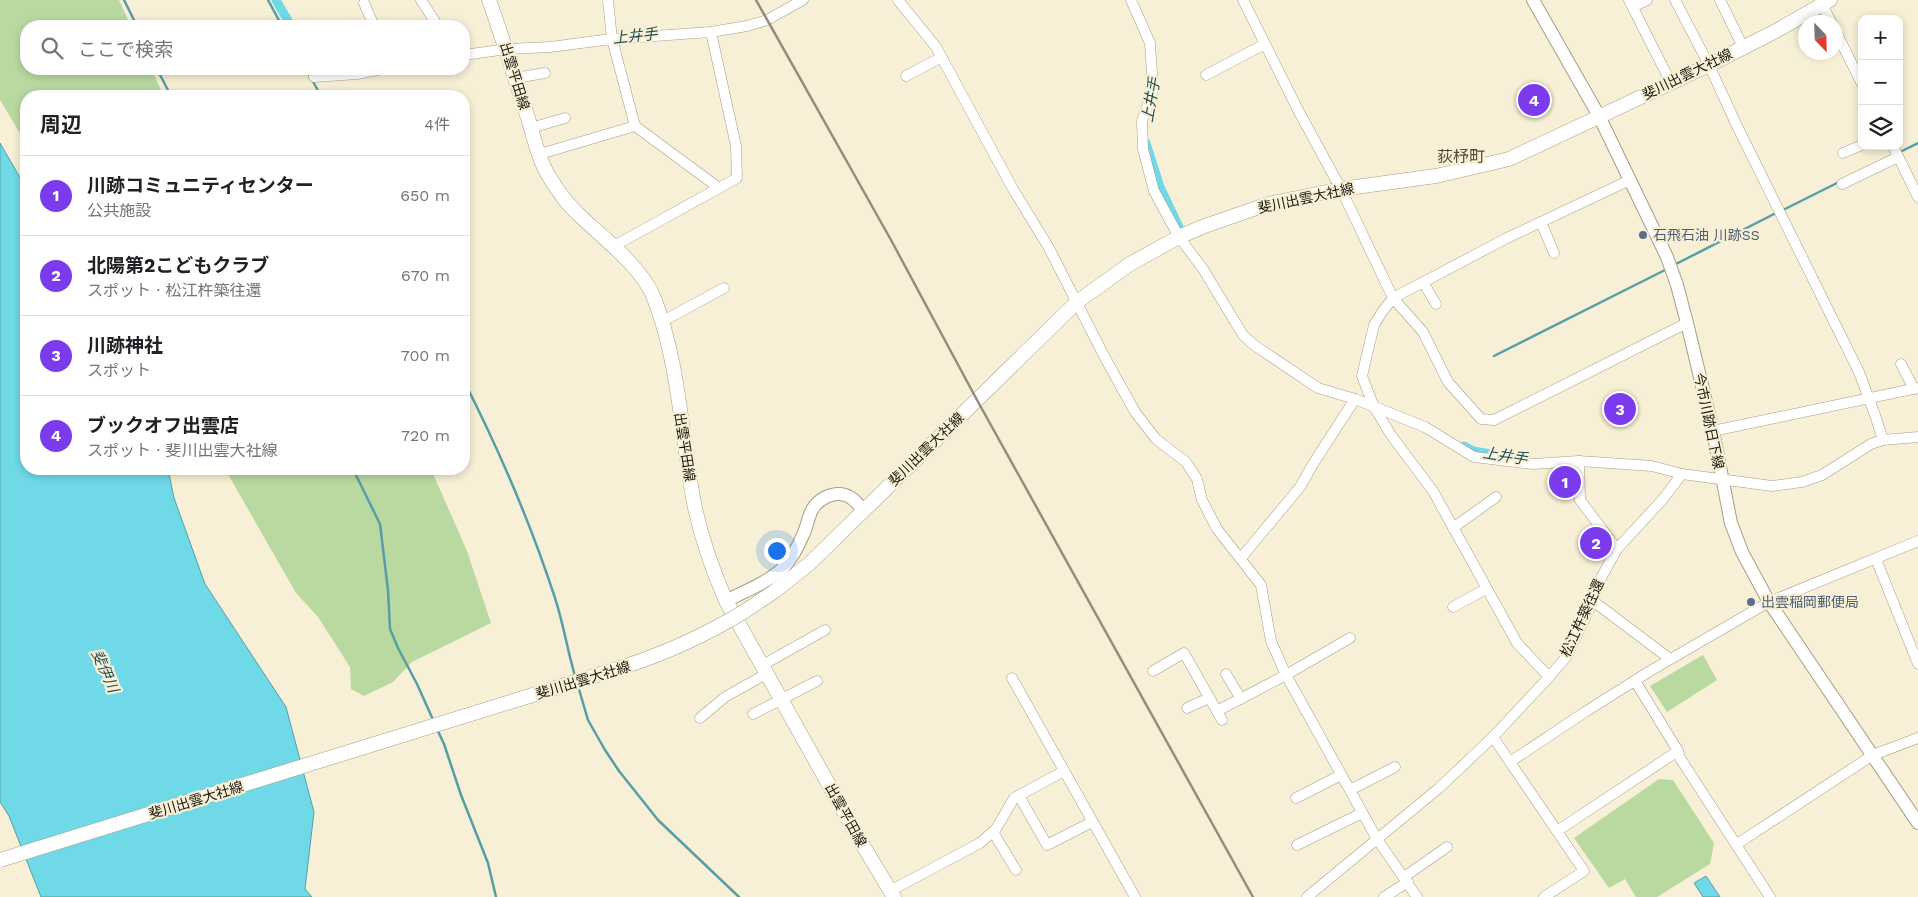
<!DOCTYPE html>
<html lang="ja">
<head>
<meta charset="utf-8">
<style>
  :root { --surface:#fff; --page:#f6f6f6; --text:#202124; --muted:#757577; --line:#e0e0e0; --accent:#7c3aed }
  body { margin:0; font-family:"Work Sans","Noto Sans JP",sans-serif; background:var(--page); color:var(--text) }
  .controls { position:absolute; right:15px; top:15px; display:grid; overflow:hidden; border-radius:10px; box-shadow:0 2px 8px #0003 }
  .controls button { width:45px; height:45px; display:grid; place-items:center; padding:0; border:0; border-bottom:1px solid var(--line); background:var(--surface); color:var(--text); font:25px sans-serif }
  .compass { position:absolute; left:1798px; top:15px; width:45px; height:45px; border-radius:50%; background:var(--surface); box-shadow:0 2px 8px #0003; rotate:157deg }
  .you { position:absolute; left:776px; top:550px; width:18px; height:18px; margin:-12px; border:4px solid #fff; border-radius:50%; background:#1a73e8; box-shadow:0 0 0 8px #1a73e833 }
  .badge { display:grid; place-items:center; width:32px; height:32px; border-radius:50%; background:var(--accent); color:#fff; font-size:16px; font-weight:700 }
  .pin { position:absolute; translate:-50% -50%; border:2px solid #fff; box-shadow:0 1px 5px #0006 }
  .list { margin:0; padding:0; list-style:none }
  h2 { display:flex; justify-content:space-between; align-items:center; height:65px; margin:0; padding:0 20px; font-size:21px }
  h2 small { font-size:16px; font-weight:400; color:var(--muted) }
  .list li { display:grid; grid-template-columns:32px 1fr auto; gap:15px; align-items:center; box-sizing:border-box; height:80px; padding:0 20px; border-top:1px solid var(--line) }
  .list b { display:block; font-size:19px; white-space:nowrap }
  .list p { margin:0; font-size:16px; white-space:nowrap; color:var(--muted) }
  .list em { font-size:16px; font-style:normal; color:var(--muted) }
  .icon { flex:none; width:28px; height:28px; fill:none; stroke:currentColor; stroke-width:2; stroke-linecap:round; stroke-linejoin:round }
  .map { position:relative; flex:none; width:1918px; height:897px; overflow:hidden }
  .search { position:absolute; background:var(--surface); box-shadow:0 2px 8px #0003; left:20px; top:20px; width:450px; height:55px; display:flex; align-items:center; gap:12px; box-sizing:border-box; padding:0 18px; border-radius:20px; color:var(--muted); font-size:19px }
  .panel { position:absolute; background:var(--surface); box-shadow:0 2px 8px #0003; left:20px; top:90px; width:450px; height:385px; border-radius:20px }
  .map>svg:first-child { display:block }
</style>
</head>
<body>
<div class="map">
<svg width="1918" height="897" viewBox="0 0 1918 897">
  <rect width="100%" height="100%" fill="#f7f0d6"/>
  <!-- green -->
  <g fill="#bad9a1">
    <path d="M0,0H119L131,26H26V69H151L164,96H26V143L0,100Z"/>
    <path d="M225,469H431L467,551L491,623L412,662L393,682L364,696L351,689L350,667L318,617L296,593Z"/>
    <path d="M1703,655L1717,680L1667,712L1650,686Z"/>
    <path d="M1659,779L1673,780L1714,843L1710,864L1657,897H1636L1625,879L1609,888L1574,838Z"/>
  </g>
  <!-- water -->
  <g fill="#6fd9e7" stroke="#569fa6">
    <path d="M0,143L26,188V469H168L174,498L205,584L286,707L314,812L305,889L312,897H41L9,816L0,802Z"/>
    <path d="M1706,876L1720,897H1703L1694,883Z"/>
  </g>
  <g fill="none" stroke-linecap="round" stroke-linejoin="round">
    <!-- stream -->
    <g stroke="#569fa6" stroke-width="2.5">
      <path d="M124,0L137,26"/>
      <path d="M268,0L282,26"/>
      <path d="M157,69L171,96"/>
      <path d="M306,69L321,96"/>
      <path d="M1900,152L1918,143"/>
      <path d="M1781,211L1841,181"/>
      <path d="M1674,265L1776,213"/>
      <path d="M1494,356L1667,269"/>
      <path d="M464,381C499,450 530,522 554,595C563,621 567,649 575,676"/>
      <path d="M353,469L380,524L388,590L390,629L398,648L417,684L434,722"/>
      <path d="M578,686L588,720L605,750L619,771L658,820L739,897"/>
      <path d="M437,729L444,744L461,795L488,863L496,897"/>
    </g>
    <!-- canal -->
    <g stroke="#6fd9e7" stroke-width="9">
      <path d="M276,0L291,26"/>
      <path d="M1146,143L1160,187L1179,227"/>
      <path d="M1464,446L1473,451L1497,455"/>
    </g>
    <!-- minor casing -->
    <g stroke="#a59e86" stroke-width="11">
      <g id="minor">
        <path d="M421,0L438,26"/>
        <path d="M608,0L612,39L635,126"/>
        <path d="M898,0L936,47L1013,189L1049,248L1103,354L1135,412L1156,439L1186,462L1197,479L1202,500L1217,529L1261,585L1271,641L1286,675L1377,839L1417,897"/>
        <path d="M1131,0L1150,43L1153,90L1142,121L1143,149L1154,191L1179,237L1203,269L1243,335L1254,345L1318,388L1355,399L1425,427L1474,457L1533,464L1579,461L1652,466L1682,474L1772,486L1802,482L1822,475L1871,444L1883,440L1918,437"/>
        <path d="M1243,0L1298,110L1341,189L1393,298L1423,332L1448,382L1481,419L1494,420L1687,323"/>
        <path d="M1629,0L1671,83"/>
        <path d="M1675,0L1709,65L1737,126L1859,372L1875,415L1883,440"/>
        <path d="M1720,0L1743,47"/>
        <path d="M1820,0L1831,22"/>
        <path d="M364,3L374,26"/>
        <path d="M1633,7L1647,0"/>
        <path d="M1836,32L1862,84"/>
        <path d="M464,55L507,49L550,47L612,39L711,32L747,26L767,20L803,0"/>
        <path d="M1206,75L1265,44"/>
        <path d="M906,76L942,57"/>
        <path d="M314,77L357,74L382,69"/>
        <path d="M515,78L545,73"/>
        <path d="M531,128L565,118"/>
        <path d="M1893,146L1918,197"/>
        <path d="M1843,153L1862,145"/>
        <path d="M540,154L635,126L719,188"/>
        <path d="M1842,184L1898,157"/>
        <path d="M1541,222L1554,253"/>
        <path d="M614,246L737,178L736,146L711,32"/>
        <path d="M1423,282L1436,304"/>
        <path d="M663,321L724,288"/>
        <path d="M1901,364L1914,389"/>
        <path d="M1713,431L1918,388"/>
        <path d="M1579,461L1580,500L1617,549"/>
        <path d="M1453,528L1496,497"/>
        <path d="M1241,558L1300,487L1313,464L1355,399"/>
        <path d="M1876,559L1918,664"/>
        <path d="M1593,601L1670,659"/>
        <path d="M1453,607L1486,589"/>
        <path d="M761,666L825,630"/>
        <path d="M1153,671L1184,653L1222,720"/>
        <path d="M1226,674L1241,699"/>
        <path d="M1549,677L1517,643L1433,491L1391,435L1374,407L1362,376L1374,325L1382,312L1393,298L1507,238L1630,180"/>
        <path d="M1012,678L1135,897"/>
        <path d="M1635,681L1678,751L1680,758L1770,897"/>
        <path d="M1187,708L1209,698"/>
        <path d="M1217,711L1286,675L1350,638"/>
        <path d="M753,714L817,681"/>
        <path d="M700,718L725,697L766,674"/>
        <path d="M1493,737L1584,871L1544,897"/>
        <path d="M1510,762L1585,712L1650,671L1769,602L1918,541"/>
        <path d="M1350,790L1395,767"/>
        <path d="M1019,796L1047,845L1092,822"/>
        <path d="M1296,798L1341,775"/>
        <path d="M1557,831L1678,751"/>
        <path d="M993,832L1016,870"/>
        <path d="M1737,844L1873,755L1918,738"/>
        <path d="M1297,845L1362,813"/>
        <path d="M1404,877L1447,847"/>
        <path d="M890,891L980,843L996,829L1014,798L1064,771"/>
        <path d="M1307,897L1439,788L1493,737L1549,677L1567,656L1593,601L1601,578L1617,549L1663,499L1682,474"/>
        <path d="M1384,897L1408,882"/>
      </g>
    </g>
    <!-- tertiary casing -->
    <g stroke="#a59e86" stroke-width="14">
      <g id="tertiary">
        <path d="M1533,0L1599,116L1667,257L1677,285L1687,323L1713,431L1731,523L1742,552L1769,602L1918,823"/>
        <path d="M726,601C743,592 769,582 783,568C792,558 798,547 803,535C807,527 808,517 812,510C818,499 833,491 845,495C853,497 858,504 863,510"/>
      </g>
    </g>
    <!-- secondary casing -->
    <g stroke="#a59e86" stroke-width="15">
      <g id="secondary">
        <path d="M489,0C503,39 515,79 528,118C534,138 539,161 550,178C558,191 567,204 578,214C602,237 642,267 654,298C680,364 681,439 695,508C702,540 713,571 726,601L861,842L894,897"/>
        <path d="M745,611L775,591L809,564L1077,302L1130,264L1179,237L1202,227L1268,204L1341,189L1436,176L1509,159L1709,65L1776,31L1830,0"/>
      </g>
    </g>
    <!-- minor -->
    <use href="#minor" stroke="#fff" stroke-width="10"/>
    <!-- tertiary -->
    <use href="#tertiary" stroke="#fff" stroke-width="12"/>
    <!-- secondary -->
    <use href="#secondary" stroke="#fff" stroke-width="14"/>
    <!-- rail -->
    <path stroke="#948f7d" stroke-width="2.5" d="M756,0L891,240L977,400L1253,897"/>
    <!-- secondary-bridge casing -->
    <g stroke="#a59e86" stroke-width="15" stroke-linecap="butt">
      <path id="secondary-bridge" d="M0,860L623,667C666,653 706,635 745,611"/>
    </g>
    <!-- secondary-bridge -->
    <use href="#secondary-bridge" stroke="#fff" stroke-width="14"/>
  </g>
  <!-- markers -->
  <g fill="#5c6f8a" stroke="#f7f0d6" stroke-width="2">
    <circle cx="1643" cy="235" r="5"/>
    <circle cx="1751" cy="602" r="5"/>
  </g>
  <g text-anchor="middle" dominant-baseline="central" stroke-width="4.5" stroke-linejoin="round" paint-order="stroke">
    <!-- street labels -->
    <g font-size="14" fill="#1c1910" stroke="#f7f0d6">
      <text transform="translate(1687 74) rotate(-26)">斐川出雲大社線</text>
      <text transform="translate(515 76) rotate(73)">出雲平田線</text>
      <text transform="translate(1306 198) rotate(-12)">斐川出雲大社線</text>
      <text transform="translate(1709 421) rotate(78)">今市川跡日下線</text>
      <text transform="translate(685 447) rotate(81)">出雲平田線</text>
      <text transform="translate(926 449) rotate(-44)">斐川出雲大社線</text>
      <text transform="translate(1582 618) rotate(-65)">松江杵築往還</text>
      <text transform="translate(583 680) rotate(-17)">斐川出雲大社線</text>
      <text transform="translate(196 800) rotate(-17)">斐川出雲大社線</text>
      <text transform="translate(846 815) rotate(61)">出雲平田線</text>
    </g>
    <!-- service labels -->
    <g font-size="14" fill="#4e5e75" stroke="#f7f0d6" text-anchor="start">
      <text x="1653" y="235">石飛石油 川跡SS</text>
      <text x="1761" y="602">出雲稲岡郵便局</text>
    </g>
    <!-- water labels -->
    <g font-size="15" font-style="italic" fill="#1e4e54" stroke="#f7f0d6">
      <text transform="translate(635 36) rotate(-6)">上井手</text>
      <text transform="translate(1151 100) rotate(-80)">上井手</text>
      <text transform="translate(1505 456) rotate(9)">上井手</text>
      <text transform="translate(105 671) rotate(66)">斐伊川</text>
    </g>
    <!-- quarter labels -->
    <g font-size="16" fill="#524c37" stroke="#f7f0d6">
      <text x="1461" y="156">荻杼町</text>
    </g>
  </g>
</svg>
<div class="controls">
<button>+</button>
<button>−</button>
<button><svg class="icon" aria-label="layers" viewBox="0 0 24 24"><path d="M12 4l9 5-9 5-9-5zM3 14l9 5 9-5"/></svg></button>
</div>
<svg class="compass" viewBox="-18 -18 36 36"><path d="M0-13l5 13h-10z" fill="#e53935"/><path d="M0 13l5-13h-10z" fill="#757577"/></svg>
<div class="you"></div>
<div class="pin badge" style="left:1565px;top:482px">1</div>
<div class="pin badge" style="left:1596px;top:543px">2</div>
<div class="pin badge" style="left:1620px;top:409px">3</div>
<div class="pin badge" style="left:1534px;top:100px">4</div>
<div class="search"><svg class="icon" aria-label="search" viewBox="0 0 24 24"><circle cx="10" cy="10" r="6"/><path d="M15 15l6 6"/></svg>ここで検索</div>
<section class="panel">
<h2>周辺<small>4件</small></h2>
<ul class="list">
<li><span class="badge">1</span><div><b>川跡コミュニティセンター</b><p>公共施設</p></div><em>650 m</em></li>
<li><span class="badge">2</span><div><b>北陽第2こどもクラブ</b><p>スポット · 松江杵築往還</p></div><em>670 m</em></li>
<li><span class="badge">3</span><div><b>川跡神社</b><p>スポット</p></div><em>700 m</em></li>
<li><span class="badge">4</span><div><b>ブックオフ出雲店</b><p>スポット · 斐川出雲大社線</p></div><em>720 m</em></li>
</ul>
</section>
</div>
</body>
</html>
